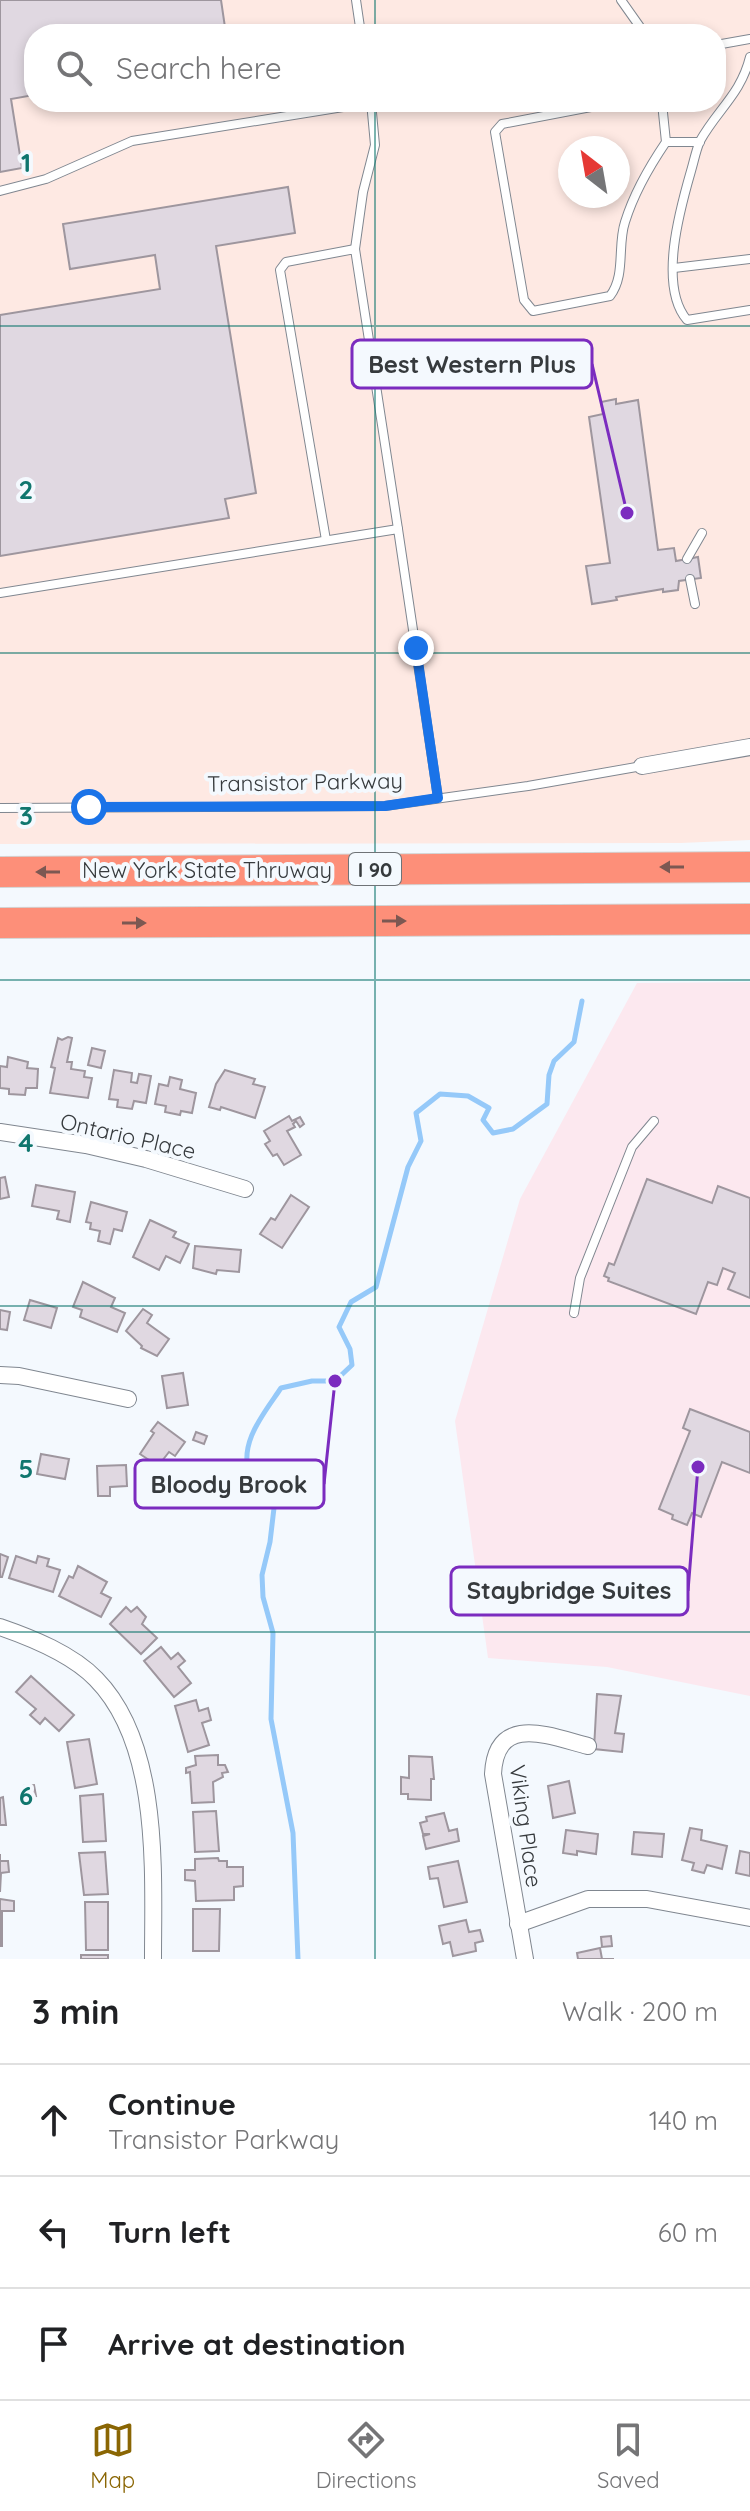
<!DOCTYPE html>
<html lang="en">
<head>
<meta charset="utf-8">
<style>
  :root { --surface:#fff; --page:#f6f6f6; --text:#202124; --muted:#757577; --line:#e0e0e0; --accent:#8a6604 }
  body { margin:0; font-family:Quicksand,sans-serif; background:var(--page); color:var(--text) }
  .compass { position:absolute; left:558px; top:136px; width:72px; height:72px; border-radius:50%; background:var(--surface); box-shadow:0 4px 12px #0003; rotate:329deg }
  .stop { position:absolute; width:24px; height:24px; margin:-18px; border:6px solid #1a73e8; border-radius:50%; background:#fff }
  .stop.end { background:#1a73e8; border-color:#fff; box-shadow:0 2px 8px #0008 }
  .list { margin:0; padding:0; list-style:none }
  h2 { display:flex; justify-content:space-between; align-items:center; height:104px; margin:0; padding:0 32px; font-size:34px }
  h2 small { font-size:26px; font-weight:400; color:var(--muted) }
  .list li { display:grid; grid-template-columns:52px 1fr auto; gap:24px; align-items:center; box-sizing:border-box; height:112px; padding:0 32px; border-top:2px solid var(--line) }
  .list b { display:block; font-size:30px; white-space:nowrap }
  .list p { margin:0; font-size:26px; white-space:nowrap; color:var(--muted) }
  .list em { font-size:26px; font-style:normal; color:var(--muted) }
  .icon { flex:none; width:44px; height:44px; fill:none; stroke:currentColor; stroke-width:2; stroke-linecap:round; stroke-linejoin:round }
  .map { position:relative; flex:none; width:750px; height:1959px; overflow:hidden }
  .search { position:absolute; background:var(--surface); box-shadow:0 4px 12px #0003; left:24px; right:24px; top:24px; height:88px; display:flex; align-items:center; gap:20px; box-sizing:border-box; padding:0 28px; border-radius:32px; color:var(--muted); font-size:30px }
  .sheet { height:440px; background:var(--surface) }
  nav { display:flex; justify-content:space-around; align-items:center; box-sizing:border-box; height:112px; border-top:2px solid var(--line); background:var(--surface); font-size:22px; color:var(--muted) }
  nav a { display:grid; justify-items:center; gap:4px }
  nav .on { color:var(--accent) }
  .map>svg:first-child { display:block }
</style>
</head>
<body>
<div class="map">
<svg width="750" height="1959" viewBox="0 0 750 1959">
  <rect width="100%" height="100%" fill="#f4f9fe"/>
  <!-- commercial -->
  <path fill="#fce8ef" d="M750,982V1696L607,1667L488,1658L455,1421L520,1199L637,983Z"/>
  <!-- industrial -->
  <path fill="#fee9e3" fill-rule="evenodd" d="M0,0H750V840L681,843L0,844ZM34,34H716V102H34ZM570,148H618V196H570Z"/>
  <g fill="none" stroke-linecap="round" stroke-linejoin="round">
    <!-- stream -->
    <path stroke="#95c9f9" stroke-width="5" d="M298,1959L293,1833L271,1719L273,1633L263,1597L262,1575L270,1542L274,1508C268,1498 256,1487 251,1477C236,1445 265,1412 281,1388L312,1381H335L352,1365L350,1349L339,1327L351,1302L376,1287L408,1167L421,1141L416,1113L440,1094L468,1096L489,1108L483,1120L493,1133L513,1129L547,1104L549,1075L554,1061L574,1042L582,1001"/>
  </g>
  <!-- building -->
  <g fill="#e0d8e1" stroke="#9e969e" stroke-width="2">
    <path d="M0,0H221L226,34H34V95L11,99L22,168L0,172Z"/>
    <path d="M288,187L295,233L216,246L256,493L225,499L229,518L0,556V315L160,289L155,255L70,269L63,224Z"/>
    <path d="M616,399V404L638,400L658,550L674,548L676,561L698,557L701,578L679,581L678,590L663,592V589L616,597L617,600L592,604L586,566L610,563L589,417L603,414L601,402Z"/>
    <path d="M68,1037L72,1038L67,1062H72L71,1069L85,1071L84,1077L92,1078L88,1098L50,1093L55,1068L51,1067L58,1038L62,1040Z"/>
    <path d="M92,1048L105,1051L101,1068L88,1065Z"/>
    <path d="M8,1057L28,1062L27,1068L38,1069L37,1088H26L25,1095L9,1094V1089L0,1088V1066L7,1067Z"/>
    <path d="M114,1070L132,1073L131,1082L137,1083L139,1074L151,1076L146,1103L134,1101L132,1109L117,1107L118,1100L109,1099Z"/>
    <path d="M225,1070L255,1079L253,1084L265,1087L255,1118L221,1107L220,1110L209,1107L216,1084Z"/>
    <path d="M170,1077L182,1080L180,1089L196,1093L192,1113L181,1111L180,1115L165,1112L166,1106L155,1104L159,1084L168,1086Z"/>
    <path d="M289,1116L292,1121L300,1117L304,1124L300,1127L296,1121L293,1124L295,1127L287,1131L301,1155L284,1165L277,1154L273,1156L265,1144L270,1141L264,1131Z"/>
    <path d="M5,1177L9,1197L0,1199V1178Z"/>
    <path d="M647,1179L712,1203L718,1186L750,1198V1298L728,1289L735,1273L723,1268L717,1285L708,1282L696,1314L608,1281L609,1278L604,1276L609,1263L614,1265Z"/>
    <path d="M36,1185L75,1192L70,1222L57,1219L59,1211L32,1206Z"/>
    <path d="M291,1195L309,1207L282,1248L260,1234L271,1218L275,1220Z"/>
    <path d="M91,1202L127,1212L122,1231L114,1229L110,1244L98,1241L100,1231L90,1229L91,1223L86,1222Z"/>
    <path d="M150,1220L176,1232L173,1237L189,1244L180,1263L166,1256L159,1270L133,1257Z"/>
    <path d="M195,1246L241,1250L239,1272L217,1270L216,1274L193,1268Z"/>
    <path d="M83,1282L115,1298L111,1307L125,1313L117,1332L80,1317L82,1310L73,1307Z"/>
    <path d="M30,1300L57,1308L51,1328L24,1320Z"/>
    <path d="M143,1309L152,1315L147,1323L169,1339L157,1356L141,1348L142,1346L126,1331Z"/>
    <path d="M0,1310L10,1312L7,1330L0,1329Z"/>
    <path d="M183,1373L188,1405L167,1408L162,1376Z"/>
    <path d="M690,1409L750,1432V1473L722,1462L701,1517L692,1513L687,1525L672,1519L673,1515L659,1509L690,1431L683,1428Z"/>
    <path d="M158,1422L185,1442L175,1456L169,1452L158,1466L140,1454L154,1433L151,1431Z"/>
    <path d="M196,1432L207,1436L204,1444L193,1440Z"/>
    <path d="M41,1454L69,1459L65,1479L37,1474Z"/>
    <path d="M126,1465L127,1486L110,1487V1496H98L97,1466Z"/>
    <path d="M0,1554L8,1557L2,1577H0Z"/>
    <path d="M16,1556L36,1563L38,1556L49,1559L47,1566L60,1570L53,1592L9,1578Z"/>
    <path d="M78,1566L107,1582L101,1593L111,1598L101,1617L59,1596L69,1576L73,1578Z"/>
    <path d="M126,1607L131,1612L137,1607L146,1617L142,1624L157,1638L141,1654L110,1624Z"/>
    <path d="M161,1647L171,1659L178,1653L185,1661L178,1667L191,1683L174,1697L144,1661Z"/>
    <path d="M31,1676L74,1715L59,1731L45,1718L40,1724L30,1715L36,1709L16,1692Z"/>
    <path d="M597,1694L621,1696L615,1733L624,1734L622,1752L594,1749Z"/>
    <path d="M196,1700L199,1711L208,1708L211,1720L202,1723L209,1745L188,1752L175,1706Z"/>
    <path d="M89,1739L97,1784L75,1788L67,1742Z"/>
    <path d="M218,1755V1765H225L228,1772L222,1773L223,1777L213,1782L214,1802L192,1803L190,1772L186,1773V1768L196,1765L195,1756Z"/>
    <path d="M409,1756L432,1757L434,1779H431V1800L408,1799V1794H401V1777L409,1778Z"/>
    <path d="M569,1781L575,1813L553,1818L548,1786Z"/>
    <path d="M34,1785L36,1796L26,1797L24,1786Z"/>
    <path d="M103,1794L106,1841L83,1842L80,1796Z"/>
    <path d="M3,1797L6,1825H0V1798Z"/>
    <path d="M216,1811L219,1851L195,1852L193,1812Z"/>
    <path d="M444,1813L449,1831L457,1829L459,1841L426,1849L423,1836L430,1834H423L420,1823L427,1821L426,1817Z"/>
    <path d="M690,1828L702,1830L701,1840L727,1846L722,1869L707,1865L704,1873L692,1870L694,1863L682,1860Z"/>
    <path d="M566,1830L598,1834L596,1854L577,1851V1855L563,1853Z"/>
    <path d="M634,1832L664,1834L662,1857L632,1854Z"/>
    <path d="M740,1851L750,1853V1876L736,1873Z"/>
    <path d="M105,1852L108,1894L84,1895L79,1853Z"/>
    <path d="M0,1854V1861H8L9,1872L1,1873L0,1892Z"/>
    <path d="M218,1858L219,1861H227V1867H243V1886L234,1887V1900L196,1901L195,1881L185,1880V1870H195V1859Z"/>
    <path d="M458,1861L467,1902L444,1907L438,1878L430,1879L428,1867Z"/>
    <path d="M0,1899L14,1901V1911H2V1946H0Z"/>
    <path d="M85,1902H108V1950H86Z"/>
    <path d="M193,1909H220L219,1951H193Z"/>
    <path d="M466,1920L469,1932L480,1930L483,1941L475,1943L476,1951L453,1956L450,1942L443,1944L439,1926Z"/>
    <path d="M611,1936L612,1946L602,1947L601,1937Z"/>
    <path d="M600,1948L602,1959H614H578L577,1953Z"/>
    <rect x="81" y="1955" width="27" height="4"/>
  </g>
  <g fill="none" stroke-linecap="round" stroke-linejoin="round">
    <!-- lane casing -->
    <g stroke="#808790" stroke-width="10">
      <g id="lane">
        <path d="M356,0L361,34"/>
        <path d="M621,0L645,34"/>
        <path d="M716,45L750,39"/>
        <path d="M750,57C741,94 717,110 700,141C696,150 694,161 691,171C680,209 658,286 687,320L750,310"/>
        <path d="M617,102L502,124L495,132L524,300L533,311L610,296C626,275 617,246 625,222C634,193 649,167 666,142L662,103L658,102"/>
        <path d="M666,142H700"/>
        <path d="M0,191L46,179L132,141L374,102"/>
        <path d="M355,249L363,192L375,145L371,102"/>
        <path d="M674,268L750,259"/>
        <path d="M326,540L280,270L286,262L355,249L398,529"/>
        <path d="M687,559L702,533"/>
        <path d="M690,579L695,604"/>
        <path d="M0,593L398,529L438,798"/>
        <path d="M0,808L385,806L528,786L642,766"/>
        <path d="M574,1313L580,1278L632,1147L654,1121"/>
      </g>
    </g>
    <!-- street casing -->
    <g stroke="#808790" stroke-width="18">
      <g id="street">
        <path d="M642,766L750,747"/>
        <path d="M0,1132L86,1145L146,1159L245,1189"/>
        <path d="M0,1375L19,1376L128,1399"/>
        <path d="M0,1627C32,1638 72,1654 96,1679C161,1745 153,1873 153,1959"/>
        <path d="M518,1924L588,1899H647L750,1918"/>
        <path d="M525,1959L493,1774C496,1713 549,1736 588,1746"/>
      </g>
    </g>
    <!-- highway casing -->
    <g stroke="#d3d4d4" stroke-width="32">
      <g id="highway">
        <path d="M0,872L750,867"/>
        <path d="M0,923L750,919"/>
      </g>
    </g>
    <!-- lane -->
    <use href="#lane" stroke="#fff" stroke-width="8"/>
    <!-- street -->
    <use href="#street" stroke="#fff" stroke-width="16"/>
    <!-- highway -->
    <use href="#highway" stroke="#fd8f79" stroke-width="30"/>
  </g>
  <!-- one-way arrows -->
  <defs><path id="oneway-solid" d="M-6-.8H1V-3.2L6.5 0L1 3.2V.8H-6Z" transform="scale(2)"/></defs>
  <g fill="#7c5852">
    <use href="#oneway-solid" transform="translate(672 867) rotate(180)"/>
    <use href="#oneway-solid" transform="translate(48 872) rotate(180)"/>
    <use href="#oneway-solid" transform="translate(394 921)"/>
    <use href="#oneway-solid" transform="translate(134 923)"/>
  </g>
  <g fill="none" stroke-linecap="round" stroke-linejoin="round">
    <!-- route -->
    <path stroke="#1a73e8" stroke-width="10" d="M89,807L385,806L438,798L416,648"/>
  </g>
  <!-- grid -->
  <path fill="none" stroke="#0f766e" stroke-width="2" stroke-opacity="0.55" d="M375,0V34M375,102V1959M0,326H750M0,653H750M0,980H750M0,1306H750M0,1632H750"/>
  <g text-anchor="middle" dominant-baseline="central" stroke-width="8" stroke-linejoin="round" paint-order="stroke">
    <!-- shield labels -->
    <rect fill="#f4f9fe" stroke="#6f7377" stroke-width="2" x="349" y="853" width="52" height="32" rx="6"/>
    <g font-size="20" font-weight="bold" fill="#363a3d">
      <text x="375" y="869">I 90</text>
    </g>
    <!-- street labels -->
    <g font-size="22" fill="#363a3d" stroke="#f4f9fe">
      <text transform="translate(305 782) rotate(-1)">Transistor Parkway</text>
      <text x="207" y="870">New York State Thruway</text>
      <text transform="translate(128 1136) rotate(13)">Ontario Place</text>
      <text transform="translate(526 1826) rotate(82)">Viking Place</text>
    </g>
  </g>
  <g font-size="26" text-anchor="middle" font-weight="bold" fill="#0f766e" stroke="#f4f9fe" stroke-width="8" stroke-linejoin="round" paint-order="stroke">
    <text x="26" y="172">1</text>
    <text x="26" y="499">2</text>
    <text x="26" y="825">3</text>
    <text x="26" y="1152">4</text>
    <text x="26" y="1478">5</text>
    <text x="26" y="1805">6</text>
  </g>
  <!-- callouts -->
  <path fill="none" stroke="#7b2cbf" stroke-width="3" d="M627 513L592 364M335 1381L324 1484M698 1467L688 1591"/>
  <g fill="#7b2cbf" stroke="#f4f9fe" stroke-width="3">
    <circle cx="627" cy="513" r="8"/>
    <circle cx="335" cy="1381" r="8"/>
    <circle cx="698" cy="1467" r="8"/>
  </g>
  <g fill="#f4f9fe" stroke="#7b2cbf" stroke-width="3">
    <rect x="352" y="340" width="240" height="48" rx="8"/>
    <rect x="135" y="1460" width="189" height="48" rx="8"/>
    <rect x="451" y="1567" width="237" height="48" rx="8"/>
  </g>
  <g font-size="24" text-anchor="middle" font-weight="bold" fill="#363a3d">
    <text x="472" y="373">Best Western Plus</text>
    <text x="229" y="1493">Bloody Brook</text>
    <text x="569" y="1599">Staybridge Suites</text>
  </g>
</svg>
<svg class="compass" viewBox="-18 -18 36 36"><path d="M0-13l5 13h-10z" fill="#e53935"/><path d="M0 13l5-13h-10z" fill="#757577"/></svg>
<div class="stop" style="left:89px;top:807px"></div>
<div class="stop end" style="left:416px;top:648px"></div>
<div class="search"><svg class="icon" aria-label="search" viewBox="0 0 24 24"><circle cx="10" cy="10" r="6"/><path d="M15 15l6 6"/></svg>Search here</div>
</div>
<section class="sheet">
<h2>3 min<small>Walk · 200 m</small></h2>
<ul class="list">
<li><svg class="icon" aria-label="ahead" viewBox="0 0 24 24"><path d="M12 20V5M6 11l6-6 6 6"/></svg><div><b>Continue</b><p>Transistor Parkway</p></div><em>140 m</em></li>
<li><svg class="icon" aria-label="left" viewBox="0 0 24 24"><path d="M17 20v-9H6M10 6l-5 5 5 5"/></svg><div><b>Turn left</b></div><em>60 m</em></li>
<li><svg class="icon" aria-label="arrive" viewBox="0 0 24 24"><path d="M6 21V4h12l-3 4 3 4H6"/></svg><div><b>Arrive at destination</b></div></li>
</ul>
</section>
<nav>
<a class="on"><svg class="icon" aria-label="map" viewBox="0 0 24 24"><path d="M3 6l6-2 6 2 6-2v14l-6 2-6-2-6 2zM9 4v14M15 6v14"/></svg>Map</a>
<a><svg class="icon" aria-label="directions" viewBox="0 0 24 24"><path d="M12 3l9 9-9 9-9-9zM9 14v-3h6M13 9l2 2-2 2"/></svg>Directions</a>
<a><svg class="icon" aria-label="saved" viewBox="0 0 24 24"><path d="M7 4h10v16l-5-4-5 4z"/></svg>Saved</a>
</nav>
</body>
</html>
